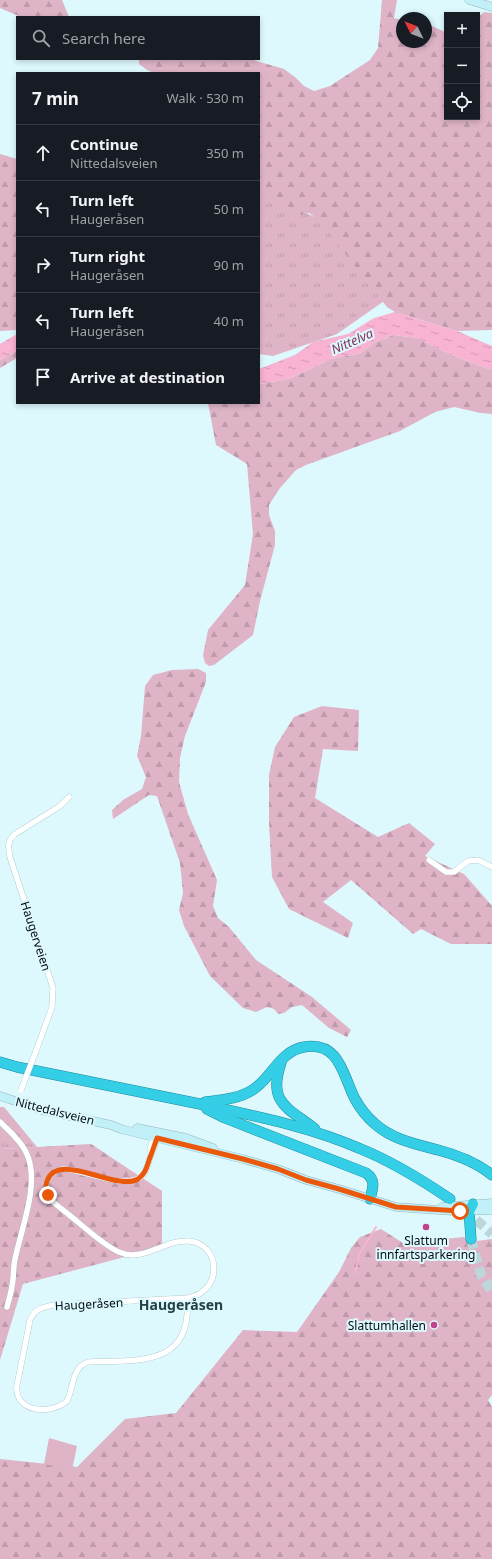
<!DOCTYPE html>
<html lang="en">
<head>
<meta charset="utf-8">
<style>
  :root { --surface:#171b24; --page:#242831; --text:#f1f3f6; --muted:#9ea1a6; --line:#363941 }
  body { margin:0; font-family:"Noto Sans",sans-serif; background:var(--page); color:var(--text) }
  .controls { position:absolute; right:12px; top:12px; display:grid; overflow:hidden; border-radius:0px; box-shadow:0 2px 6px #0003 }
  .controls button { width:36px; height:36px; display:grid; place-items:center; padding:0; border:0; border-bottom:1px solid var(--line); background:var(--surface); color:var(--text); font:20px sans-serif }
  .compass { position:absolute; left:396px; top:12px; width:36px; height:36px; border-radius:50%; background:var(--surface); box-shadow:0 2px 6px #0003; rotate:312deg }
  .stop { position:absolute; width:12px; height:12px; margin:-9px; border:3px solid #ea580c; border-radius:50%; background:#fff }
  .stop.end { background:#ea580c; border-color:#fff; box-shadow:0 1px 4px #0008 }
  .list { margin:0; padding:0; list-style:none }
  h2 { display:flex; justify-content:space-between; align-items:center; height:52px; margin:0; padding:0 16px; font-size:17px }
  h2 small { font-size:13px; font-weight:400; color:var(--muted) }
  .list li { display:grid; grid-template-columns:26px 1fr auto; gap:12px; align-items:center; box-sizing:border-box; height:56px; padding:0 16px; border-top:1px solid var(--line) }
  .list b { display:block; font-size:15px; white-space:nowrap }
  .list p { margin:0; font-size:13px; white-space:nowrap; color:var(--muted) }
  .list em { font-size:13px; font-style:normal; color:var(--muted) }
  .icon { flex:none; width:22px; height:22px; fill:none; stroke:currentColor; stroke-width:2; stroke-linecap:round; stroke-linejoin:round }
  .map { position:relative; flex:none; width:492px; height:1559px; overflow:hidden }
  .search { position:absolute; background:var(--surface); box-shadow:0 2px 6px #0003; left:16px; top:16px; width:244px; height:44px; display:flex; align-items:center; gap:10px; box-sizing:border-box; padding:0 14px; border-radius:0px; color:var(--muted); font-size:15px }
  .panel { position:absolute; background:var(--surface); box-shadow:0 2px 6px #0003; left:16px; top:72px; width:244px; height:332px; border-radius:0px }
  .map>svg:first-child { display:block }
</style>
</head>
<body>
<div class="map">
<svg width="492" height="1559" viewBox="0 0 492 1559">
  <defs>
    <pattern id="grass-tufts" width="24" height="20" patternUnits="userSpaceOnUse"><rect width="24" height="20" fill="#dfb4c7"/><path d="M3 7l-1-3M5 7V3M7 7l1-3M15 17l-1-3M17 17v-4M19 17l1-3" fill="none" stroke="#be9aaa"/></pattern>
    <pattern id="forest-firs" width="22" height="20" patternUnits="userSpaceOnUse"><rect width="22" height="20" fill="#dfb4c7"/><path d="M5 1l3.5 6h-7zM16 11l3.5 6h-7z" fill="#be9aaa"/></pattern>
    <pattern id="water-ripples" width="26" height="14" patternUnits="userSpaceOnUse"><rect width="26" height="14" fill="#f8b2d2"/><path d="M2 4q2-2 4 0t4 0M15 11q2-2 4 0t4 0" fill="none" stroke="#d398b3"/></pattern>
  </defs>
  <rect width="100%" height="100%" fill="#ddf9fe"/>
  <!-- grass -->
  <g fill="url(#grass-tufts)">
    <path d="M259,188L292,208L323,220L387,299L337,334L273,356L259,354Z"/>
    <path d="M0,1107H4L37,1147L0,1149Z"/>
  </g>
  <!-- forest -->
  <g fill="url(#forest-firs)">
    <path d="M0,0H62L69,17H21L0,8Z"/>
    <path d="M382,0H397L394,18L402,20V42H426V23L447,33V117H477V18L484,12L492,13V330L457,331L395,312L387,307L375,292L319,220L309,213L299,215L292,214L289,207L274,203L259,189V73H154L147,70L139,64V59H250L284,69L295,77L304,86L314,91L330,86L370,60L378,48Z"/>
    <path d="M0,154L17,159V330L0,331Z"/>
    <path d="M393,335L417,338L451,355L492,370V414L481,413L454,407L435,412L400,431L306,465L296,470L280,488L269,505V515L275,531V545L260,601L253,635L214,665L209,666L205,663L203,655L208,630L245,585L253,534L247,464L216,445L208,403H259V384L289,379L331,359L361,353L372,344Z"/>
    <path d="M17,351V358L0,368V360Z"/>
    <path d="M198,669L206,673V682L185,736L180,758L179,782L188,814L217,880L213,906L218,918L229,927L256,960L312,997L351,1030L347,1037L329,1028L302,1005L292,1007L284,1013L278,1014L274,1009L267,1007L256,1012L243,1008L210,976L184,926L179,910L183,893L180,863L157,796L149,795L113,819L112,810L123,800L142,789L146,777L137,756L141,736L145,686L153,675L172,670Z"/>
    <path d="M322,706L359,710L358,751L323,749L315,798L378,837L409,823L435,844L425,856L464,874L492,906V944H451L421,929L413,934L351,880L323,902L353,923L348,938L289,909L272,877L269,823V775L275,747L294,717Z"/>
    <path d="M91,1144L162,1191V1247L23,1284L0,1360V1149Z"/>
    <path d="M381,1229L403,1243L464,1237L469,1242L492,1239V1395L488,1400L492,1407V1559H0V1459L77,1467L125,1419L176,1413L243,1330L297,1332L339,1272L351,1248L360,1237Z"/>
  </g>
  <!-- garden -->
  <path fill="#dfb4c7" d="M49,1438L77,1446L72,1470L44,1464Z"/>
  <!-- water -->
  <g fill="url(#water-ripples)">
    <path d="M395,312L457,331L492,346V370L451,355L417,338L393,335L372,344L361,353L331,359L289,379L259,384V369L295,355L313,342L348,334L374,318Z"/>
    <path d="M17,334V351L0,360V344Z"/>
  </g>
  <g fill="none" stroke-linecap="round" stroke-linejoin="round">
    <!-- stream -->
    <path stroke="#f8b2d2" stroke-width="2" d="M355,1273L360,1253L376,1227"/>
    <!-- highway-tunnel -->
    <g stroke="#bcd6da" stroke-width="10" stroke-dasharray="10 5" stroke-linecap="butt">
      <path d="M465,1210L492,1234"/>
      <path d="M471,1239L481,1275L492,1291"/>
    </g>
    <!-- street casing -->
    <g stroke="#94b5bb" stroke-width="6">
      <g id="street">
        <path d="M429,860L446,872H454L468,861L478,860L492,867"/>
        <path d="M36,1051L52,1007L53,988L10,857C8,846 7,842 15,834L60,806L69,797"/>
        <path d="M0,1122C9,1131 20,1140 26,1152C41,1182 21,1229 15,1259C13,1268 14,1277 12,1286C11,1293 9,1300 7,1307"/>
        <path d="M157,1135C157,1142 153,1148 151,1155C148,1162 148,1169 143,1175C127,1192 83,1169 63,1169C49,1171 40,1186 50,1198C54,1204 62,1209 68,1214C81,1224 104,1246 119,1252C142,1263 166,1239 189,1241C221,1244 224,1292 187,1298L55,1305C44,1307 35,1308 30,1320L17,1385C14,1413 51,1415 67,1401C74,1387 71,1368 88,1362C137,1360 193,1368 187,1298"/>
        <path d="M151,1153L150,1150L154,1134"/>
      </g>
    </g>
    <!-- secondary casing -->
    <g stroke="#94b5bb" stroke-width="9">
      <g id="secondary">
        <path d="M469,0L492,7"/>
        <path d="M0,1096L42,1110L111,1125L121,1129L243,1159L278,1169L306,1180L339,1189L396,1207L454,1211L492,1210"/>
        <path d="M137,1128L186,1138L213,1148"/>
        <path d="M442,1207L492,1203"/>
      </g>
    </g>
    <!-- highway casing -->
    <g stroke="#238a9b" stroke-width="11">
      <g id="highway">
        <path d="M0,1062L17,1067C76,1079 136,1091 195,1103C251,1115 308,1126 361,1149C393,1162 422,1180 450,1199"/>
        <path d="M281,1063C267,1104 289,1108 315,1129"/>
        <path d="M205,1102C222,1100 239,1099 254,1089C272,1077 280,1051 304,1047C340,1041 343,1076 355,1099C360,1108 366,1116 374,1123C391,1139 415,1144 438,1150C457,1155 476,1162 492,1175"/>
        <path d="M207,1109L225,1118L366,1173C376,1180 373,1188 370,1199"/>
        <path d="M471,1239L469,1211L473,1204"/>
      </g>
    </g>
    <!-- street -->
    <use href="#street" stroke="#fff" stroke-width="5.5"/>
    <!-- secondary -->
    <use href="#secondary" stroke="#c2f0f8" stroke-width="8"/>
    <!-- highway -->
    <use href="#highway" stroke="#34cee6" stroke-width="10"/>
    <!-- street-bridge casing -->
    <g stroke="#94b5bb" stroke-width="6" stroke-linecap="butt">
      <path id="street-bridge" d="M21,1090L36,1051"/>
    </g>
    <!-- street-bridge -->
    <use href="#street-bridge" stroke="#fff" stroke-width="5.5"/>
  </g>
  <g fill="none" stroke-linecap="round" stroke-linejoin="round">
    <!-- route -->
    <path stroke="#ea580c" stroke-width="5" d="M48,1195C45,1190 45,1186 47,1181C58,1150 116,1192 138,1179C147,1173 147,1164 151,1155C153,1149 155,1144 157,1138L243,1159L278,1169L306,1180L339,1189L396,1207L460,1211"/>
  </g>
  <!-- markers -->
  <g fill="#c34189" stroke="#ddf9fe" stroke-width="1.5">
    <circle cx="426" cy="1227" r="4"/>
    <circle cx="434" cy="1325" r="4"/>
  </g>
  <g text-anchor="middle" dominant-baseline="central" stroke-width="4" stroke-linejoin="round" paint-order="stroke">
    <!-- street labels -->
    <g font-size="12" fill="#030d10" stroke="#ddf9fe">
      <text transform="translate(36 936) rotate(72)">Haugerveien</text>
      <text transform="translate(55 1111) rotate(14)">Nittedalsveien</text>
      <text transform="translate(89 1304) rotate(-3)">Haugeråsen</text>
    </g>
    <!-- poi labels -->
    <g font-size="12" fill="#030d10" stroke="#ddf9fe">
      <text x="426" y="1240">Slattum<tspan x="426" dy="14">innfartsparkering</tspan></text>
      <text x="426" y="1325" text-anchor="end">Slattumhallen</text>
    </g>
    <!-- water labels -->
    <g font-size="13" font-style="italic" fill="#83335d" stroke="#ddf9fe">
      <text transform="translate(352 341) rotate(-24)">Nittelva</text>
    </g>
    <!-- quarter labels -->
    <g font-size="14" font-weight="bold" fill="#234147" stroke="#ddf9fe">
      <text x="181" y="1304">Haugeråsen</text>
    </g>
  </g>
</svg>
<div class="controls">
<button>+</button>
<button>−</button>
<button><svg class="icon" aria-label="locate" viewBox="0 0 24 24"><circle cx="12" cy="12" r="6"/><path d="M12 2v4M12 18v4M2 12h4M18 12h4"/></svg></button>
</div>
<svg class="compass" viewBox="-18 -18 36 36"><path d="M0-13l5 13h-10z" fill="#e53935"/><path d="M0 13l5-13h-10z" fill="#9ea1a6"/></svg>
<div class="stop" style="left:460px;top:1211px"></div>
<div class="stop end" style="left:48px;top:1195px"></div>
<div class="search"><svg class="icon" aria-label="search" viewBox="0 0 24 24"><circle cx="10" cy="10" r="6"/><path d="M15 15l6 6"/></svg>Search here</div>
<section class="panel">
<h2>7 min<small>Walk · 530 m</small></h2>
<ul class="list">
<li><svg class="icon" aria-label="ahead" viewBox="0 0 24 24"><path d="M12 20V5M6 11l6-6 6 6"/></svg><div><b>Continue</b><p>Nittedalsveien</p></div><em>350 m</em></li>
<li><svg class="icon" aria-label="left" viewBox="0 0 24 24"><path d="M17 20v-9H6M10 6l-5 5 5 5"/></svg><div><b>Turn left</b><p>Haugeråsen</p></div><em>50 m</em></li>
<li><svg class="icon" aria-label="right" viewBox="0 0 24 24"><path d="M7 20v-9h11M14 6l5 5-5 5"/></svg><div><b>Turn right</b><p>Haugeråsen</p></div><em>90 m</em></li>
<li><svg class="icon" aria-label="left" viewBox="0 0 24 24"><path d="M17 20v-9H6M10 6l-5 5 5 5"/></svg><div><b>Turn left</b><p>Haugeråsen</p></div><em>40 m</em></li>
<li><svg class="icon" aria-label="arrive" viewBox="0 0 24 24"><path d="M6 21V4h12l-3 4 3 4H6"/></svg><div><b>Arrive at destination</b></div></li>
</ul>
</section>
</div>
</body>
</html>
